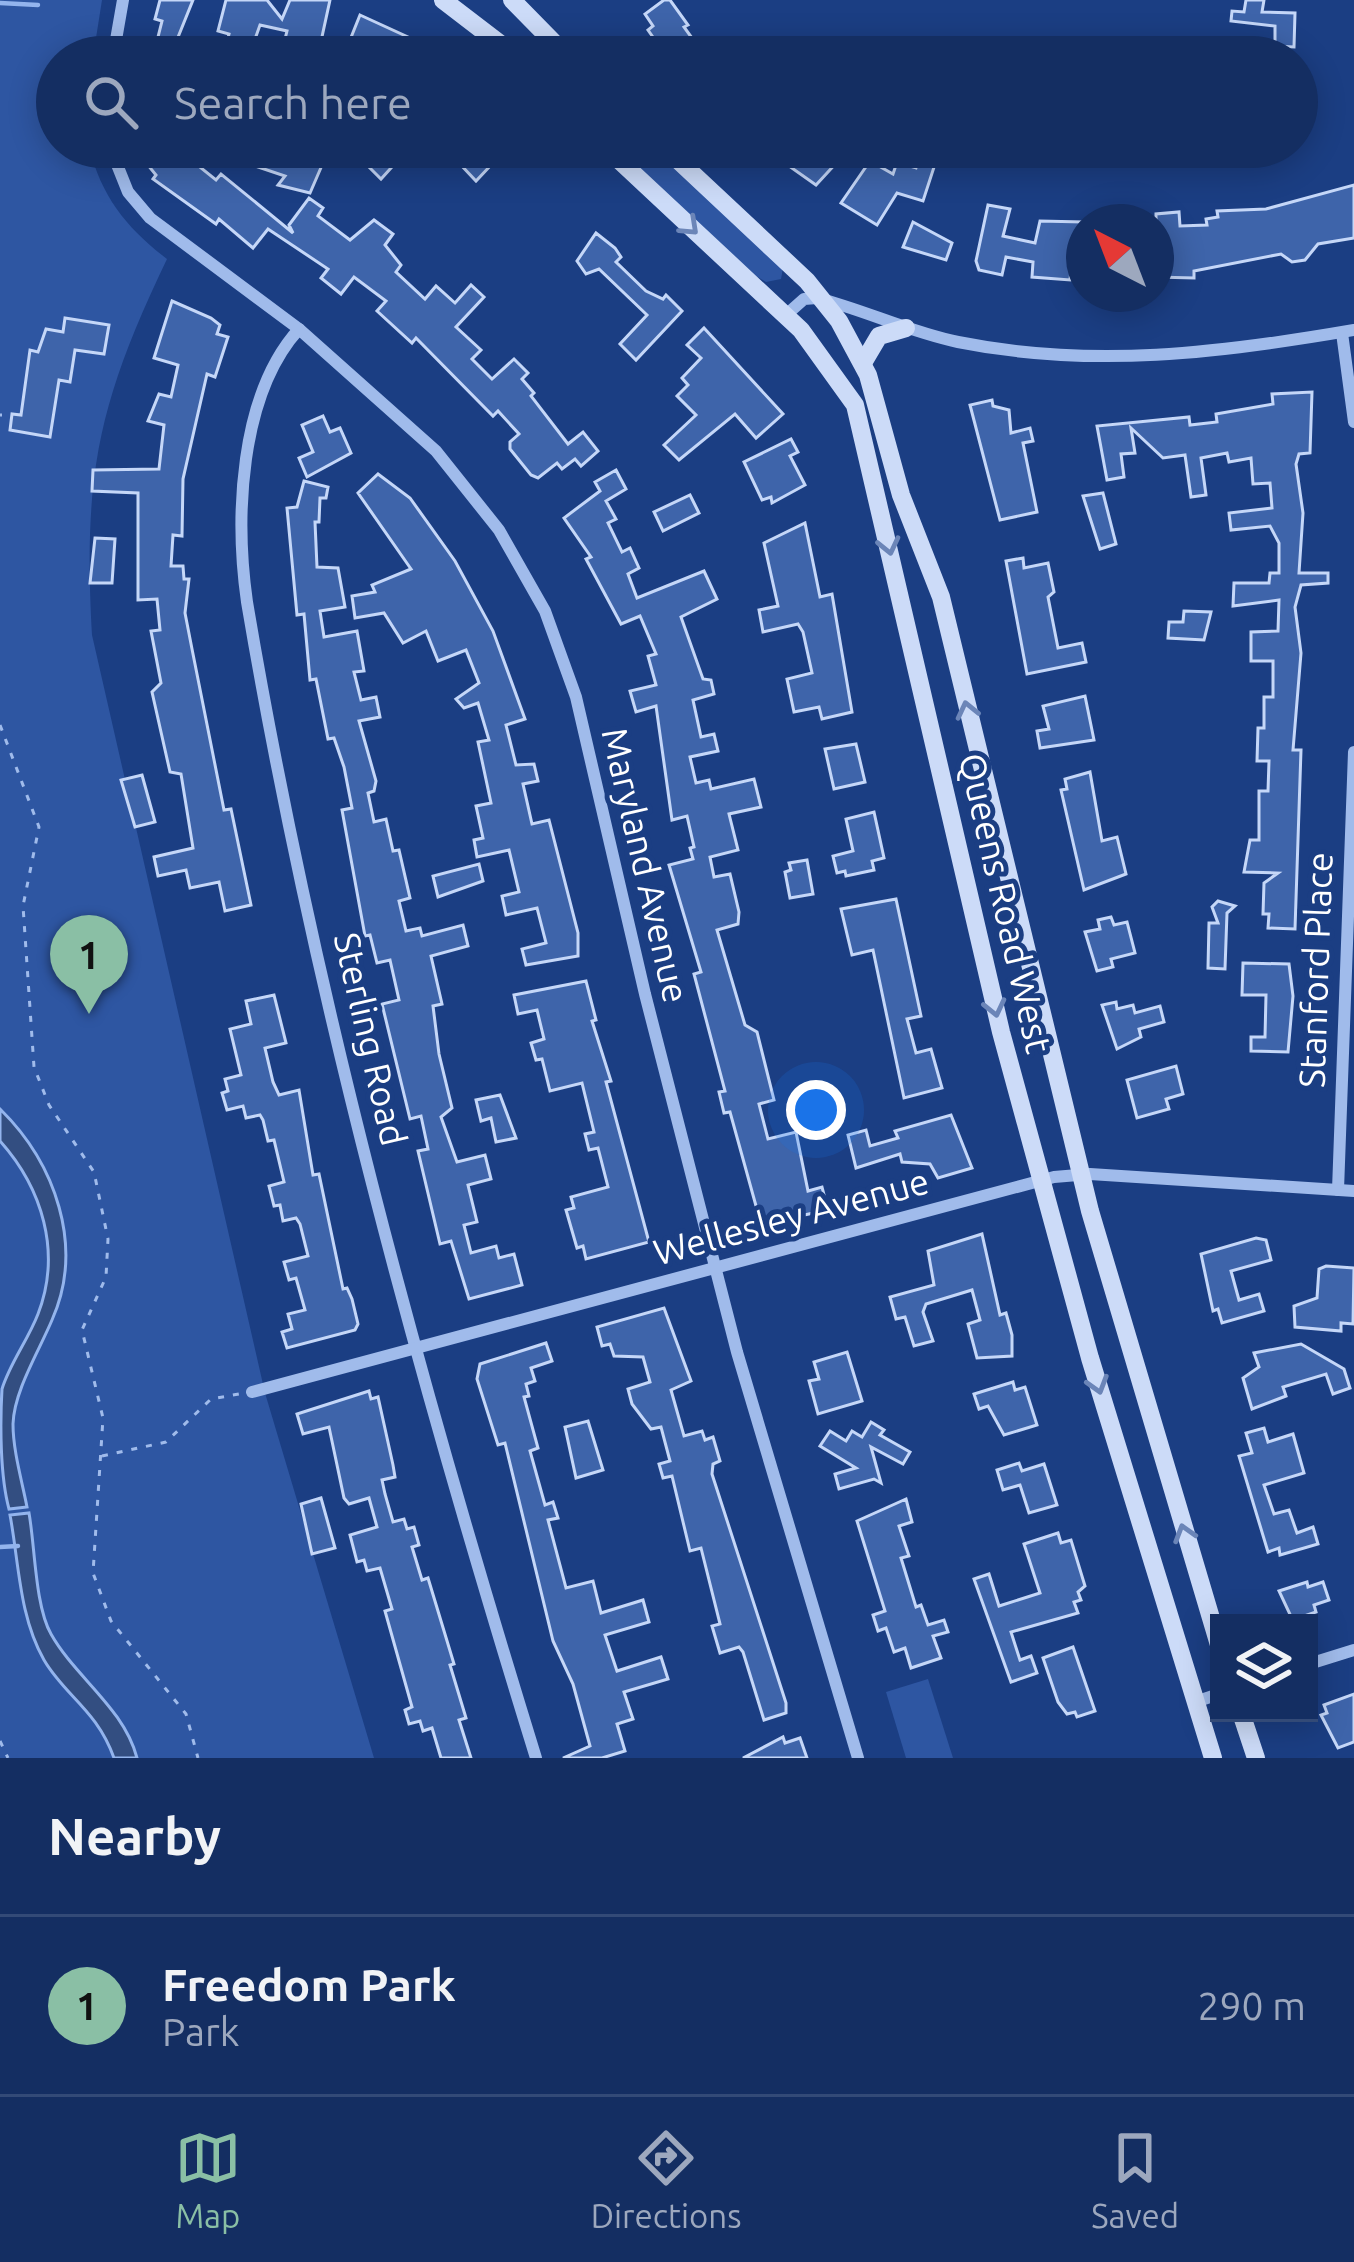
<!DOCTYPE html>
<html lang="en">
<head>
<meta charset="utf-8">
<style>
  :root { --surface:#142e62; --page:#213a6b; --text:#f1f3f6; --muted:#9da8be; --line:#334a77; --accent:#8abfa5 }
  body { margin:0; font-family:Ubuntu,sans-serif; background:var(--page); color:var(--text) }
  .controls { position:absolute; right:36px; bottom:36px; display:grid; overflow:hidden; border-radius:0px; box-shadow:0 6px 30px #0003 }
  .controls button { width:108px; height:108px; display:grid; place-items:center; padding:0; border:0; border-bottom:3px solid var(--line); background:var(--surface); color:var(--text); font:60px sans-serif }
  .compass { position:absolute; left:1066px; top:204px; width:108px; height:108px; border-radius:50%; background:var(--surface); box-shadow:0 6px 30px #0003; rotate:318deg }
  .you { position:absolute; left:816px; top:1110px; width:42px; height:42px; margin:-30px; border:9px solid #fff; border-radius:50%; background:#1a73e8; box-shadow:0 0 0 18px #1a73e833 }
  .badge { display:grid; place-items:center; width:78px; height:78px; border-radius:50%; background:var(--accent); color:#111; font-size:39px; font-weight:700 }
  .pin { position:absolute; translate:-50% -99px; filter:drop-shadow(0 3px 6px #0008) }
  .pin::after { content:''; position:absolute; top:63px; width:42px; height:36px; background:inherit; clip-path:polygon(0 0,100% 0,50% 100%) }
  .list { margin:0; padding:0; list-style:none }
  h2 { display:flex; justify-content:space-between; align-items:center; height:156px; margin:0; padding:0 48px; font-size:51px }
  h2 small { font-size:39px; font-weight:400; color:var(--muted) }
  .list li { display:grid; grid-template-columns:78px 1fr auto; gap:36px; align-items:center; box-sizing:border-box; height:180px; padding:0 48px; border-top:3px solid var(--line) }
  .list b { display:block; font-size:45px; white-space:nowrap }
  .list p { margin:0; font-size:39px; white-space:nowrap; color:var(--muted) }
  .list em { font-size:39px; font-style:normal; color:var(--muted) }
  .icon { flex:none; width:66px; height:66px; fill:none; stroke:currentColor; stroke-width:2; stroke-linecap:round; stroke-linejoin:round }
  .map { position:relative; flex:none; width:1354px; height:1758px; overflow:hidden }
  .search { position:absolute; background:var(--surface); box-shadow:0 6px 30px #0003; left:36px; right:36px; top:36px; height:132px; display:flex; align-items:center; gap:30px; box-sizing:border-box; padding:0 42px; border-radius:66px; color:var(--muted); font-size:45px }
  .sheet { height:336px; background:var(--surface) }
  nav { display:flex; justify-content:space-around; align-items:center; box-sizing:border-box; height:168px; border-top:3px solid var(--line); background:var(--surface); font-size:33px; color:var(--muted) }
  nav a { display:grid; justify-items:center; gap:6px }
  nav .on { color:var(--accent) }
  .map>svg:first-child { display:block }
</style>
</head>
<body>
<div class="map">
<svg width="1354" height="1758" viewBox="0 0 1354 1758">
  <rect width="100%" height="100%" fill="#1b3e83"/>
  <!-- green -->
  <g fill="#2e56a2">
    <path d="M0,0H102L93,57H57V147H89C102,198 127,228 167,259C98,403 83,475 92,635L265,1393L374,1758H0Z"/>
    <path d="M617,147H652L783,268L781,279L766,282L756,276Z"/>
    <path d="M928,1679L953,1758H906L886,1692Z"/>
  </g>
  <!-- water -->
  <g fill="#334e81" stroke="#93b4ed" stroke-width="3">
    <path d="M0,1109C55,1163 85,1246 52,1320C39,1351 14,1391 13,1424C13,1451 22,1481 27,1507L9,1509C0,1476 0,1423 2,1389C10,1363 28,1340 38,1314C62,1252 42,1188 0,1141Z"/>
    <path d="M29,1513C35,1546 35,1606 51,1634C75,1677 124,1708 137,1758H114C97,1710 65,1696 44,1660C19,1616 19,1563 10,1515Z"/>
  </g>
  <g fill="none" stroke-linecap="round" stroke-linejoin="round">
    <!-- stream -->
    <g stroke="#93b4ed" stroke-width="4.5">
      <path d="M0,3L38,5"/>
      <path d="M0,1547L18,1546"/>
    </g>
  </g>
  <!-- building -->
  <g fill="#3e64aa" stroke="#c5d7f8" stroke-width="3">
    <path d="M160,0H193L170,57H153L162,21L155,19Z"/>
    <path d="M226,0H267L282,19L290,0H330L318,55L290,57L292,50L283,47L287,31L260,25L249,56L223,57L229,34L218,31Z"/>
    <path d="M664,0H670L688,25L684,27L702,52L712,41L729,57H667L648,30L653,26L645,14Z"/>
    <path d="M1246,0H1264L1262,12L1295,13L1294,47L1275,46V26L1231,21L1232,11L1244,12Z"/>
    <path d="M360,15L410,38L403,52L374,57L348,45Z"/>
    <path d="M243,147H326V156L310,193L278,185L285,176L234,159Z"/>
    <path d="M373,147H410L381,179L361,159Z"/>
    <path d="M444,147H508L476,181Z"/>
    <path d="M762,147H819L839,160L816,185Z"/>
    <path d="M160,152L185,165L190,159L216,180L221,174L293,233L289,225L309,198L323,208L318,216L350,240L374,220L393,234L385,245L401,265L396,272L425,299L436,286L455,303L471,285L484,297L456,327L481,350L472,359L492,379L514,359L528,373L522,379L534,393L531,396L568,444L583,432L598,451L581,466L575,459L562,469L557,463L538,478L531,475L510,449V442L519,434L498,411L493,416L416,338L412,343L377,311L386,301L354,277L341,294L321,278L328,269L268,229L253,248L219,219L216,224L153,179L156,175L147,164Z"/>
    <path d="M920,156L936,161L923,201L897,193L877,225L841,203L870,161L893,174L897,162L916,168Z"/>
    <path d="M1354,185V238L1318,244L1305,260L1292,262L1281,254L1194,271V278L1156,277V214L1179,212L1180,226L1207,225L1206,219L1218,217L1217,211L1266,209Z"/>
    <path d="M988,205L1010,209L1003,236L1035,243L1040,221L1083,222L1082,237L1074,236L1070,280L1032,277L1033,262L1006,257L1002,275L979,270L976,261Z"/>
    <path d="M913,222L952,243L946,260L903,247Z"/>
    <path d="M596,233L615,248L621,257L616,262L646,291L663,299L666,295L682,311L636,360L620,344L647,315L599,269L586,274L577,261Z"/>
    <path d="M172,301L211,318L220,325L217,334L228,337L215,377L207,374L183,479L182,536L173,535L171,566H183L184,579H189L185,613L192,649L224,810L231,809L251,905L225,911L219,882L190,888L186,870L158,876L154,857L193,848L181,774L170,772L152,692L161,683L151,631L160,630L157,599L138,600V493L92,491L93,470L159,469L164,425L148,421L159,394L171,397L178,365L154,358Z"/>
    <path d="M65,318L109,325L104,354L75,350L70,382L59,380L50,437L10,430L12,414L21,415L30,350L38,352L46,329L63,332Z"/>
    <path d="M704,328L783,414L756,438L735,414L679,460L664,445L696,415L677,396L688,385L682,378L701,358L687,345Z"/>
    <path d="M1312,392L1310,453L1299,454L1296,464L1303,513L1299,573H1328V583L1301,585L1295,607L1301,653L1293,750H1301L1295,929L1268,928L1269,914H1263L1264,883L1278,873L1244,872L1250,840H1259V791H1268L1269,761H1257L1258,728H1264V697H1273V661H1251V632L1278,631L1279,600L1233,606L1234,583H1269L1270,573H1279V543L1270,526L1231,530L1229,513L1272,508L1270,483L1253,484L1251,458L1229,462L1227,453L1201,458L1206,495L1191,497L1185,455L1163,458L1131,428L1135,453L1121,454L1124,477L1107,480L1097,426L1189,417L1190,425L1217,422L1216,414L1273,404L1272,394Z"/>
    <path d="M992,400L993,406L1009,410L1011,433L1030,428L1033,441L1023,443L1037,512L1000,520L970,405Z"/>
    <path d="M323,416L330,432L340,428L351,453L307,477L299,458L313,452L302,425Z"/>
    <path d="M791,439L798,452L790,456L805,485L772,503L771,497L762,500L744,462Z"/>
    <path d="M616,470L626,489L606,501L616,519L608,523L622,552L630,548L639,568L628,574L637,598L704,571L717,599L681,617L703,679L711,680L714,694L693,700L701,737L714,734L718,751L690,757L696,783L709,780L711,789L754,779L761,807L729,814L738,850L710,857L714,877L730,874L739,912L738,924L717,930L745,1025L757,1032L774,1100L759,1104L768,1139L796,1132L808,1191L822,1187L828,1210L761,1224L730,1112L724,1113L719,1092L725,1091L694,974L701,972L669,865L693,859L690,848L694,847L687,816L672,820L656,706L636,712L630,691L656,685L648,656L656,654L640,616L621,624L586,559L591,557L564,518L600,491L595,482Z"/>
    <path d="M378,474L410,498L455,561L493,631L525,719L506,725L516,765L534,764L538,781L523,784L532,824L549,820L578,933V956L526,965L522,949L546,943L537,908L506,915L502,896L519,892L509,850L477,857L474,840L483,838L476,806L491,803L478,742L489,740L478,703L464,708L456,699L479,683L466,650L438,661L426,631L403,643L384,613L355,618L352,596L375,592L372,585L411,569L358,493Z"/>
    <path d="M304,481L328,487L326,498H320L319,522H315L317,567L338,568L345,607L320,611L324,637L357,631L364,671L354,672L361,700L376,697L380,717L359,721L376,781L374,791L368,793L374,822L386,819L393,851L399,850L410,898L399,901L406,931L420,928L422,936L463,925L468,946L431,956L442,1004L433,1006L439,1054L452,1108L441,1117L457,1162L485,1155L491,1179L468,1185L477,1222L464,1225L471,1253L496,1246L499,1258L514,1254L522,1285L469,1299L451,1241L440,1244L418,1151L428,1149L421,1116L410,1119L382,1004L399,1000L390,960L377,963L370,935L365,936L342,810L352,808L344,767L334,738L328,739L316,679L310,680L304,614L297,615L287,508L297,507Z"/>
    <path d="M1103,493L1116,544L1100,549L1083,496Z"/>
    <path d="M690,495L699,513L663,531L654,512Z"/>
    <path d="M805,523L820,597L832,594L852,712L822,719L819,707L794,712L787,679L812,673L803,632L798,624L763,632L759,610L778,606L764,543Z"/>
    <path d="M95,538L115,539L112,583H90Z"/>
    <path d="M1023,558L1024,568L1048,563L1054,592L1048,597L1058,648L1082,643L1086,662L1027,674L1006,561Z"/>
    <path d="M1184,611L1211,612L1204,640L1168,638L1169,622H1183Z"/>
    <path d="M1085,696L1094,740L1040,748L1037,731L1049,729L1043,706Z"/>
    <path d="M856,744L865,782L834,789L825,749Z"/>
    <path d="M1090,772L1102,841L1117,837L1126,874L1084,890L1061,790L1067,789L1065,779Z"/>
    <path d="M142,775L155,822L135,827L121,780Z"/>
    <path d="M874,812L884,858L872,861L874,870L846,876L845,871L837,873L833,856L853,851L846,819Z"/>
    <path d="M807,860L813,894L790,898L785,872L791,870L789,863Z"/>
    <path d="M479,864L483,881L438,897L433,876Z"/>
    <path d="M896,899L921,1016L907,1019L916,1053L931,1049L942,1088L904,1098L873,950L852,955L841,909Z"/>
    <path d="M1218,901L1235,906L1227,913L1225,969L1208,968L1209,923H1218L1212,907Z"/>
    <path d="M1111,917L1114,925L1127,922L1135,953L1111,959L1113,967L1097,971L1085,932L1100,929L1098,920Z"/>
    <path d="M1243,963L1289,964L1293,996L1288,1052L1251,1051V1037H1265L1266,995H1242Z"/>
    <path d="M586,981L596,1020L592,1021L611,1081L606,1082L649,1242L586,1259L583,1246L577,1248L566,1210L574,1208L571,1197L608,1187L598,1148L589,1150L585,1134L594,1132L582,1083L550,1091L542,1059L536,1060L531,1043L544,1039L537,1010L518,1014L514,995Z"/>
    <path d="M274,995L286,1043L265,1048L273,1082L279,1095L299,1090L313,1175L319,1174L343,1289L347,1288L352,1299L358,1324L355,1330L287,1348L282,1332L292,1329L288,1314L305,1310L296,1278L289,1280L284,1262L308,1256L300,1224L296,1218L283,1221L280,1205L274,1206L269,1186L284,1182L274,1140L268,1141L263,1120L260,1115L246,1118L243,1106L227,1110L222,1093L228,1091L225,1079L241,1075L230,1029L251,1024L246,1001Z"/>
    <path d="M1116,1002L1117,1009L1133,1005L1135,1013L1160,1006L1164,1022L1139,1029L1141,1037L1117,1049L1102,1005Z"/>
    <path d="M1176,1066L1183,1094L1166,1099L1169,1109L1137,1118L1127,1080Z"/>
    <path d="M500,1095L516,1138L496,1142L491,1118L481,1121L476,1100Z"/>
    <path d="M951,1115L972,1168L938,1178L930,1164L902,1162L900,1154L856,1168L848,1135L866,1130L870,1146L898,1138L895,1131Z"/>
    <path d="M982,1234L1000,1315L1006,1313L1012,1335V1356L977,1358L968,1324L980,1320L972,1290L926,1304L923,1312L933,1341L914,1346L905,1317L896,1319L890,1297L934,1285L928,1251Z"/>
    <path d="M1256,1238L1266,1240L1271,1260L1231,1271L1239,1300L1259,1294L1264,1311L1222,1323L1218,1309L1213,1311L1201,1254Z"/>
    <path d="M1326,1266L1354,1268L1353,1324L1341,1323V1331L1295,1327L1294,1306L1317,1298L1319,1269Z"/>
    <path d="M664,1308L691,1381L671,1390L684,1436L702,1431L705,1440L713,1437L720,1461L713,1464L712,1474L786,1703V1713L764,1720L743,1652L739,1647L720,1653L712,1626L720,1624L701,1548L690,1551L672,1476L663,1478L659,1464L670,1461L661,1427L651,1429L632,1404L628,1389L650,1382L643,1357L614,1356L610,1344L602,1346L597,1327Z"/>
    <path d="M546,1343L552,1361L531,1368L535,1381L526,1384L529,1396L524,1397L538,1448L530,1451L545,1505L553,1502L558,1518L548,1520L566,1588L593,1581L601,1613L643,1600L649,1622L605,1635L617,1671L661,1657L668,1679L624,1692L633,1719L617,1724L625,1751L602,1758H563L590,1746L573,1684L553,1641L505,1443L498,1445L477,1379L480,1364Z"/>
    <path d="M1301,1344L1344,1369L1350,1388L1333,1394L1326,1374L1283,1387L1286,1396L1252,1409L1243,1378L1259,1367L1254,1353Z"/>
    <path d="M847,1352L862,1401L818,1414L809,1381L819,1379L814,1362Z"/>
    <path d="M1013,1382L1015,1390L1025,1387L1037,1425L1004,1435L988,1406L979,1409L974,1394Z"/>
    <path d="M369,1391L371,1399L378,1397L393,1465L395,1477L382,1480L385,1494L393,1522L404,1519L407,1529L414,1527L419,1545L412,1547L422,1580L428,1578L454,1664L450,1665L466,1718L459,1720L471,1758H441L432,1728L423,1731L420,1721L409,1724L405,1710L412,1707L385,1611L392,1609L380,1568L367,1571L364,1560L357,1562L350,1535L377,1527L369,1498L349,1504L344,1498L329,1427L303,1434L297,1414Z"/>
    <path d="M588,1421L603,1470L576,1478L565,1427Z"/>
    <path d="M871,1422L884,1430L880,1435L910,1452L903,1464L871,1447L881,1483L874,1479L839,1489L835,1474L856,1468L820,1446L830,1431L846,1441L852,1431L862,1437Z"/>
    <path d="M1264,1428L1268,1442L1293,1434L1304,1473L1264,1485L1274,1514L1289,1510L1297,1533L1313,1527L1318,1544L1280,1555L1279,1548L1268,1552L1239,1456L1252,1453L1246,1433Z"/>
    <path d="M1019,1463L1022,1471L1044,1464L1057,1505L1029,1513L1020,1485L1003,1490L997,1470Z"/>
    <path d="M321,1498L335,1548L312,1554L301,1504Z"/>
    <path d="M906,1499L912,1522L899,1526L909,1556L901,1558L916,1607L921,1605L928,1625L944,1620L948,1632L933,1636L941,1658L911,1668L905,1648L894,1652L886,1628L878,1631L873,1615L885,1611L857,1521Z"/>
    <path d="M1058,1533L1061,1543L1071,1540L1085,1586L1078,1592L1081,1600L1074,1602L1078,1613L1011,1632L1020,1660L1031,1656L1037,1673L1011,1682L974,1579L989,1574L999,1606L1040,1593L1024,1544Z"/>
    <path d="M1307,1582L1308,1587L1323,1582L1329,1600L1314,1605L1316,1612L1307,1615L1309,1623H1294L1279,1591Z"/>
    <path d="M1073,1647L1095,1711L1077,1717L1075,1712L1067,1714L1058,1702L1043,1658Z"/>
    <path d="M1354,1694V1742L1338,1748L1321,1715L1327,1713L1324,1705Z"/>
    <path d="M783,1737L785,1743L800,1738L807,1758H743Z"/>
  </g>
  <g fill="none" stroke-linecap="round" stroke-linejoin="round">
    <!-- path -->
    <g stroke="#a0bbeb" stroke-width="3" stroke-dasharray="6 9" stroke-linecap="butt">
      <path d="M0,415H2"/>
      <path d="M0,725L39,827L23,906L34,1067L49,1105L94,1172L108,1239L106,1277L82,1330L103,1418L93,1573L111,1621L186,1714L198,1758"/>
      <path d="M102,1456L166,1442L211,1399L239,1394"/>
      <path d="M0,1741L8,1758"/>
    </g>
    <!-- street -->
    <g stroke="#a0bbeb" stroke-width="12">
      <path d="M113,57L123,0"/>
      <path d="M110,147L128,192L150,218L299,329L436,451L499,530L545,611L576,697L645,994L737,1352L858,1758"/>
      <path d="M786,315L804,299L817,298C865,310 909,332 958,342C1092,369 1221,353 1354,330"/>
      <path d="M299,329C239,395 235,518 247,602C313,993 419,1380 536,1758"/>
      <path d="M1342,333L1354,422"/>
      <path d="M1338,1190L1354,752"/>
      <path d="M252,1392L1054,1177L1090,1174L1354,1191"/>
      <path d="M1309,1664L1354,1650"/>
      <path d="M1195,1702L1219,1694"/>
    </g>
    <!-- secondary -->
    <g stroke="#ccdbf8" stroke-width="18">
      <path d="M443,0L499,43"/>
      <path d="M512,0L568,57"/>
      <path d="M605,147L801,330L855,405L1001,1032L1090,1358L1213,1758"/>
      <path d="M664,147L807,281L839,321L868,375L901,495L941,597L1090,1211L1219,1645"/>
      <path d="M863,363L879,336L906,328"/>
      <path d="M1241,1713L1256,1758"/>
    </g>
  </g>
  <!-- one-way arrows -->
  <defs><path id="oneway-chevron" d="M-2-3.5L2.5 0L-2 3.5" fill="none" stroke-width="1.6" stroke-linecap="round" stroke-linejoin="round" transform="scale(3)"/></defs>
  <g stroke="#6b85b8">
    <use href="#oneway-chevron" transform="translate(690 227) rotate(43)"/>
    <use href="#oneway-chevron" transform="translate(889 546) rotate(77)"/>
    <use href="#oneway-chevron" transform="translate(967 710) rotate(-103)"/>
    <use href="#oneway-chevron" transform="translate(995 1008) rotate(77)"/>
    <use href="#oneway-chevron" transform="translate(1098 1385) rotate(73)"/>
    <use href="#oneway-chevron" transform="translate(1184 1533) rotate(-107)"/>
  </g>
  <g text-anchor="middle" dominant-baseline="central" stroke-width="10" stroke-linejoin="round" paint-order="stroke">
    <!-- street labels -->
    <g font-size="36" fill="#fff" stroke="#1b3e83">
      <text transform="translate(646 865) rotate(77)">Maryland Avenue</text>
      <text transform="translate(1006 903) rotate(77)">Queens Road West</text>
      <text transform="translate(1315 970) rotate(-88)">Stanford Place</text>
      <text transform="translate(371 1039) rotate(77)">Sterling Road</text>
      <text transform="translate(791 1216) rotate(-15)">Wellesley Avenue</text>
    </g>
  </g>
</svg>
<div class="controls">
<button><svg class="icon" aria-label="layers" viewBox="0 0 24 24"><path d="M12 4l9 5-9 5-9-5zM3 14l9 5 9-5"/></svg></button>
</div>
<svg class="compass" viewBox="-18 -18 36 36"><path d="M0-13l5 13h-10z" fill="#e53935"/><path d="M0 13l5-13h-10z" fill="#9da8be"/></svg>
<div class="you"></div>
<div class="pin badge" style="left:89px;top:1014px">1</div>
<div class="search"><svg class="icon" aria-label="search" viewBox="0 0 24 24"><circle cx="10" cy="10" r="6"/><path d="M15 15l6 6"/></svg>Search here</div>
</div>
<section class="sheet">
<h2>Nearby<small></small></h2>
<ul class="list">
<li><span class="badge">1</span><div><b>Freedom Park</b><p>Park</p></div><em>290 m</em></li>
</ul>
</section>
<nav>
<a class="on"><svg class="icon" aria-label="map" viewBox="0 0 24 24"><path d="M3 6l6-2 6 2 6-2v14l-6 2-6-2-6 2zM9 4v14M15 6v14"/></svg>Map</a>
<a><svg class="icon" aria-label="directions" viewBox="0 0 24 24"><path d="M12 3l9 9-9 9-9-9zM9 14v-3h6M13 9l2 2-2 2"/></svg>Directions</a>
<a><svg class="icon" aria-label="saved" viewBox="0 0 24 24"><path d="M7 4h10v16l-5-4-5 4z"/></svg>Saved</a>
</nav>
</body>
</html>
